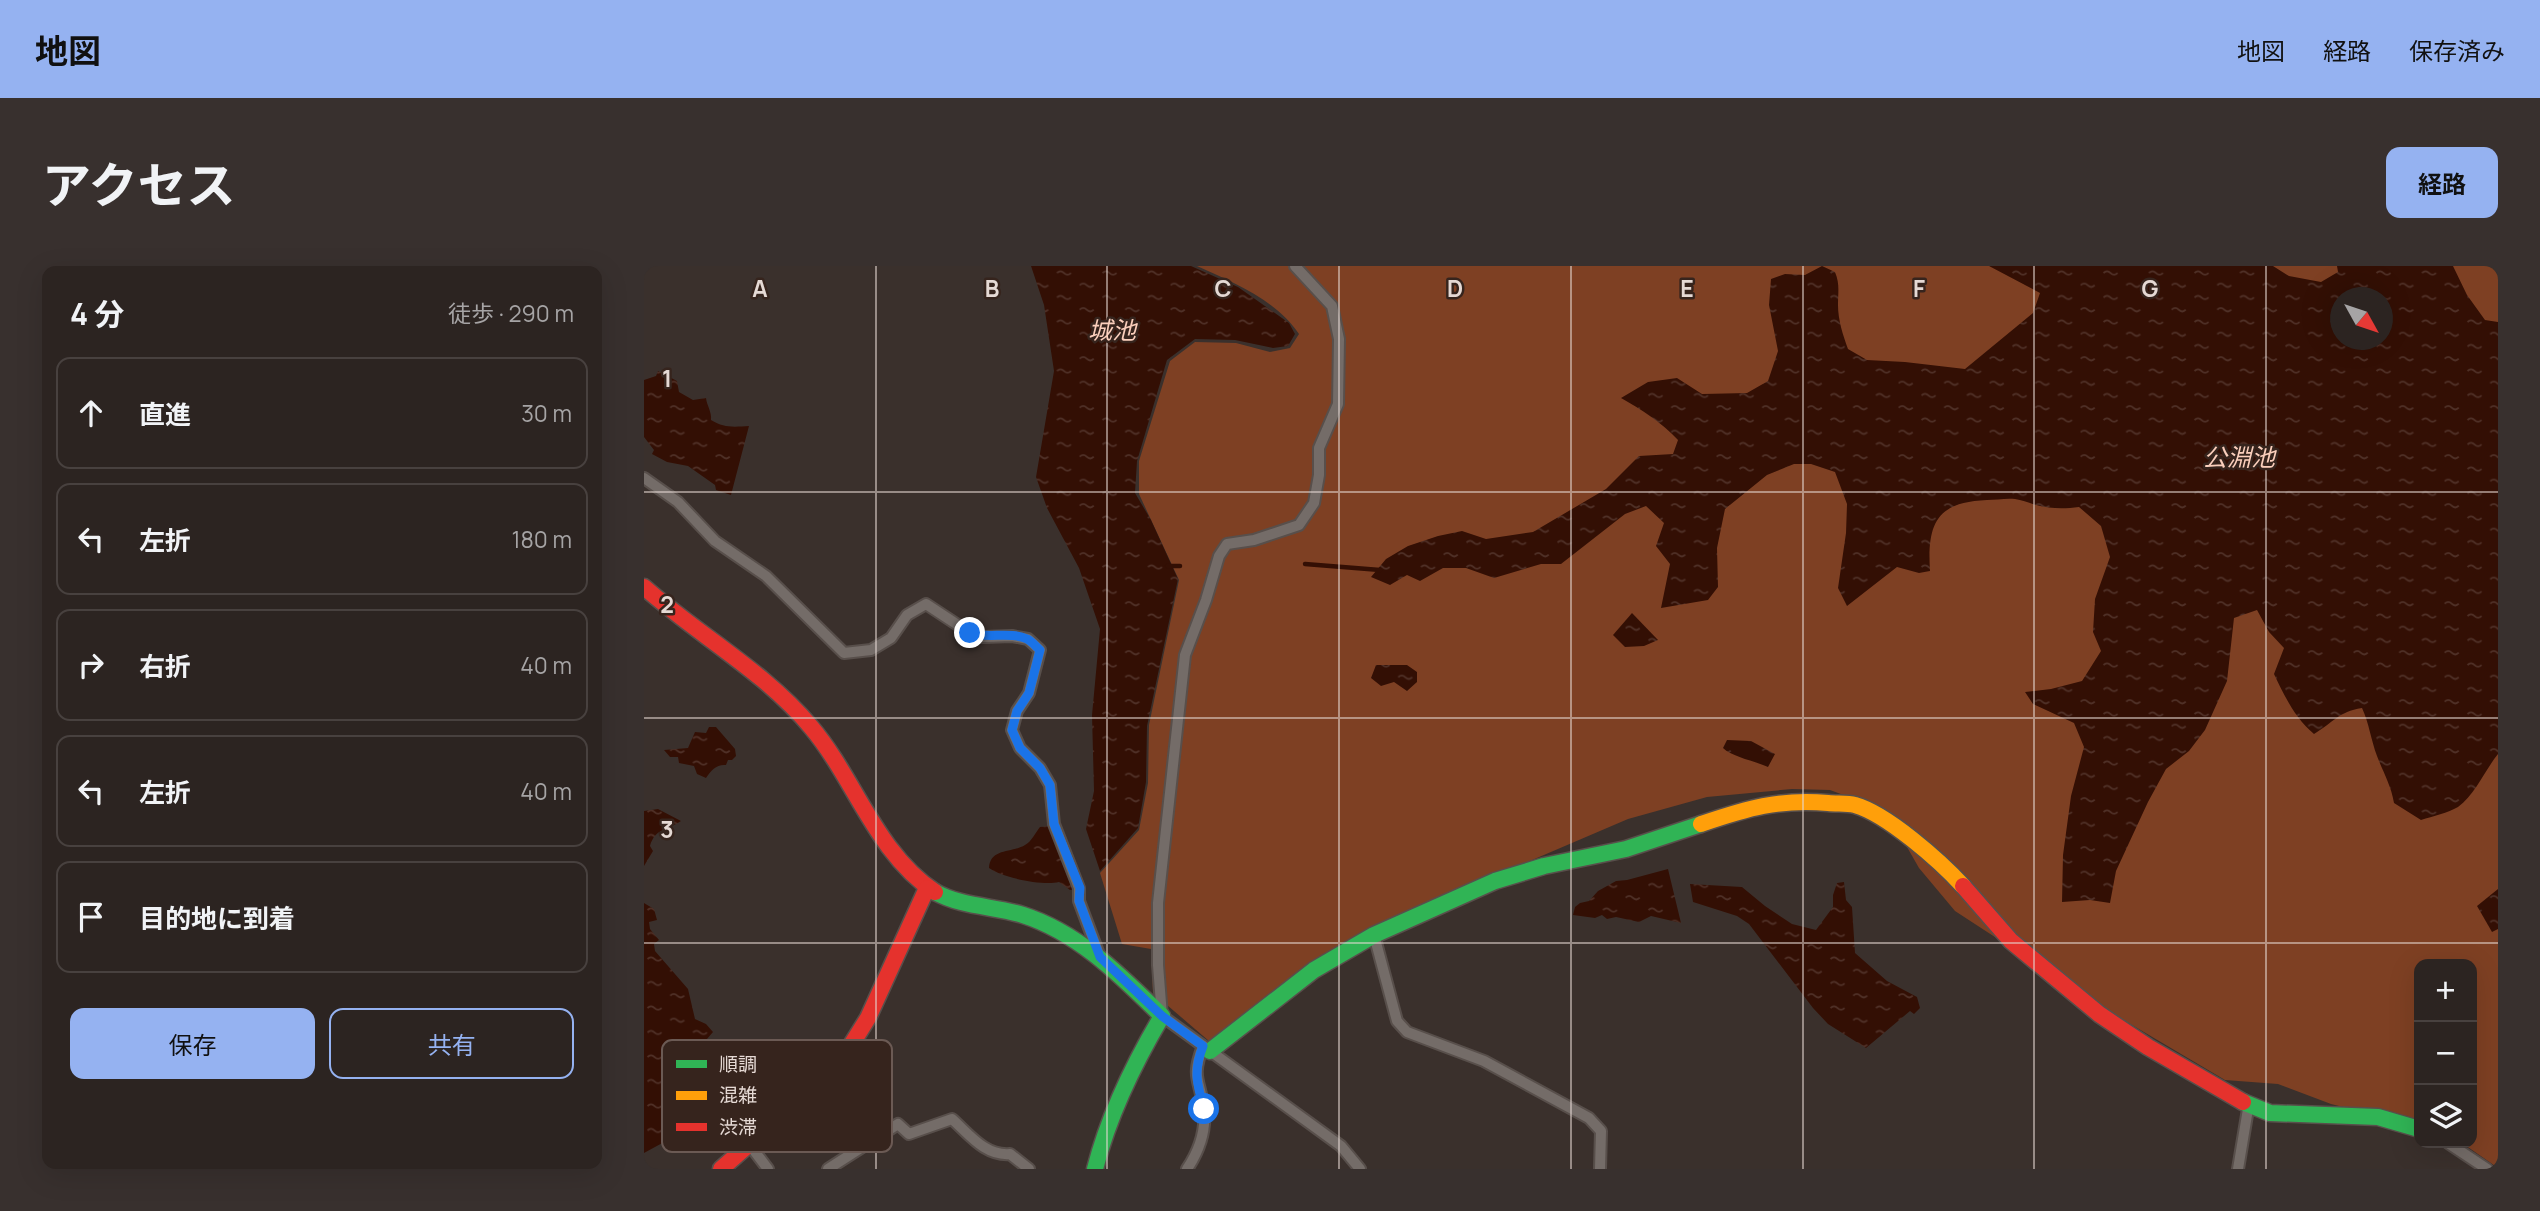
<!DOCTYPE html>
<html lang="ja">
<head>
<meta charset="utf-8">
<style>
  :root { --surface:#2c2421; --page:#38302e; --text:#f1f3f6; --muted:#a6a4a5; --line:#48413f; --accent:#95b2f1 }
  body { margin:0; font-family:Manrope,"Noto Sans JP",sans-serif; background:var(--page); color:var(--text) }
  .controls { position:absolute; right:21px; bottom:21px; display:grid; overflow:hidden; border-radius:14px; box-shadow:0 7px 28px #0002 }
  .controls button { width:63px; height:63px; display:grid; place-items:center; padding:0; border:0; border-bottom:2px solid var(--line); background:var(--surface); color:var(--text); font:35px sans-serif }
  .compass { position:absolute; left:1686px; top:21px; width:63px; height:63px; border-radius:50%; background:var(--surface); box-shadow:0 7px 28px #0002; rotate:130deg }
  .stop { position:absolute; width:21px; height:21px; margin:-16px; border:5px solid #1a73e8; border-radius:50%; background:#fff }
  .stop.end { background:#1a73e8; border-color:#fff; box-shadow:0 2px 7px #0008 }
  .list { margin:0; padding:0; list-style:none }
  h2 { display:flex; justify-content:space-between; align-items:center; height:91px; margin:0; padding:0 28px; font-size:30px }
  h2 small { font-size:23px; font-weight:400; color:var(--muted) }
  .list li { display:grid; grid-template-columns:46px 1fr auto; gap:21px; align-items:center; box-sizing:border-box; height:112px; margin:0 14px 14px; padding:0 14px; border:2px solid var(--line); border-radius:14px }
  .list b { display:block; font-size:26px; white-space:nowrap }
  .list em { font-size:23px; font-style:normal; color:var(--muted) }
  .actions { display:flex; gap:14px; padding:21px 28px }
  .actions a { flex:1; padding:16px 0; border:2px solid var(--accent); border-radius:14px; text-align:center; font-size:24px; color:var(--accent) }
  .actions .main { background:var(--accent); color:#111 }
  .icon { flex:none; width:38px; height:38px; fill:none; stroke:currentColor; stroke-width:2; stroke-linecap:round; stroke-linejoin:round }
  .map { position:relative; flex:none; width:1854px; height:903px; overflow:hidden; border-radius:14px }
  header { display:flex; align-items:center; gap:42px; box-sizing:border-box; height:98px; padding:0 35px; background:var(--accent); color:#111 }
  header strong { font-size:33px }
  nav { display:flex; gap:38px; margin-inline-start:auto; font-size:24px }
  .intro { display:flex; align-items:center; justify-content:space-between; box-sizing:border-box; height:168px; padding:0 42px }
  h1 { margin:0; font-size:49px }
  .button { padding:18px 32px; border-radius:14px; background:var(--accent); color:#111; font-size:24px; font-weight:700 }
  main { display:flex; gap:42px; padding:0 42px }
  aside { flex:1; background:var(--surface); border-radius:14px; box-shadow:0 7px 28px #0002 }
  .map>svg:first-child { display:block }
</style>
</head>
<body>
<header>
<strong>地図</strong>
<nav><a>地図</a><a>経路</a><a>保存済み</a></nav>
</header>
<div class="intro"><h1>アクセス</h1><a class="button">経路</a></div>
<main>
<aside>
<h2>4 分<small>徒歩 · 290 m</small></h2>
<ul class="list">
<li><svg class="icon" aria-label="ahead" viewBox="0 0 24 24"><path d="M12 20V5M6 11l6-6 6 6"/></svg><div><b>直進</b></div><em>30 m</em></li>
<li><svg class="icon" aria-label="left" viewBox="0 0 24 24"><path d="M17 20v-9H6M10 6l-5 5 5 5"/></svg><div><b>左折</b></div><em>180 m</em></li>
<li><svg class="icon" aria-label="right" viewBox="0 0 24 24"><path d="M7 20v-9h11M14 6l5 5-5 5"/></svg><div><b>右折</b></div><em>40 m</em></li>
<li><svg class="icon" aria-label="left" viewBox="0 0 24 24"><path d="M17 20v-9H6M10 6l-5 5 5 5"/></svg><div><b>左折</b></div><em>40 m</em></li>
<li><svg class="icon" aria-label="arrive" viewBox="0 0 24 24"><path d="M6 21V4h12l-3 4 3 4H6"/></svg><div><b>目的地に到着</b></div></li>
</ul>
<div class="actions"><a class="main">保存</a><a>共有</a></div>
</aside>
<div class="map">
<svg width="1854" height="903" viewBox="0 0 1854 903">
  <defs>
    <pattern id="water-ripples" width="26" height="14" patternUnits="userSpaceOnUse" patternTransform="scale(1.75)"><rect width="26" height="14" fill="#330f04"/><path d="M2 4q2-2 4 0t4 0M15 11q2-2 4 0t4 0" fill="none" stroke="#503128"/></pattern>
  </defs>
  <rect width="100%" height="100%" fill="#3a302c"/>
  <!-- green -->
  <path fill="#7e4023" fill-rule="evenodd" d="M553,0H1854V902L1818,877H1828V698H1775V860L1687,838L1634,818L1581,814L1466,746L1311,645L1275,602L1263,581L1221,537L1186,524L1148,523L1063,531L984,553L767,646L692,682L565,775L509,727L507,683L478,678L456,607L495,564L504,517L505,459L535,314L495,228V195L526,95L551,76L592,77L626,86L646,82L655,68C632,34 589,16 553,0ZM1696,32H1738V74H1696Z"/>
  <!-- water -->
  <g fill="url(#water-ripples)" fill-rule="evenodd">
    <path d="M387,0H547L594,21L645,57L651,68L644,80L629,82L591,74L551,73L523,94L493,195L491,227L507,254L534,313L503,460L502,516L494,562L456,605L442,563L450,525L448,449L456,363L435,302L403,242L392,211L410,105L400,39Z"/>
    <path d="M1178,0L1191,6C1196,18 1194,26 1194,39C1194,54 1199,69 1204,83L1223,94L1261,96L1321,103L1389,47L1396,27L1345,0H1629L1645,10L1677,16L1694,6L1693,0H1809L1823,29L1841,54L1854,56V488C1841,504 1831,529 1814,541C1804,547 1789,550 1777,554L1750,537C1747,519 1739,506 1733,490C1727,474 1725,457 1718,442C1694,446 1690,456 1670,468C1651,452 1641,431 1630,408L1640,382L1625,366L1613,344L1590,352L1583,415L1561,464L1545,485L1522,503L1504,536L1472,605L1466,637L1446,634L1418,636L1419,589L1427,530L1440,481L1430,457L1389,438L1381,426L1407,423L1438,415L1457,385L1449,366L1451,333L1466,291L1457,260L1435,241C1421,243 1406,243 1392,239C1385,237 1378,234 1371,233C1362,232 1352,234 1343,234C1293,236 1283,257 1286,305L1275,307L1253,301L1203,340L1194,322L1202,267L1203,238L1191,206L1167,198H1150L1123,209L1081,243L1073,282L1074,321L1064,334L1017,342L1026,298L1012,280L1020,257L1002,240L981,248L917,298H897L850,312L822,302H799L776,315L763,309L746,319L727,311L742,293L764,280L794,270L818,265L842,273L889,266L962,223L995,190L1029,188L1034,174C1017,156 998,144 977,132L1004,116L1033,112L1058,128L1103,127L1124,115L1134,85L1125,39L1127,13L1141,8L1161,9ZM1696,32H1738V74H1696Z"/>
    <path d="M14,105L33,115L35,126L49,134L62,132C63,140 68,146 67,154C80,162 89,161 105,160L87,229L72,224L71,219L44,200L23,196L8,188L10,184L0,171V114L12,110Z"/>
    <path d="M988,347L1014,374L1000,380L981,381L969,369Z"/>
    <path d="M732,399H763L773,406V416L763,425L750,416L737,420L727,412Z"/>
    <path d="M65,461H72L91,483L92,490L88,494H84L82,499C73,498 67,504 62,512L53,508L50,500L35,497L34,491H26L20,484L44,482L51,466L62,467Z"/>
    <path d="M1083,474L1107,475L1131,488L1124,501C1111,495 1088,491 1079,482Z"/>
    <path d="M14,543L37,555C24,564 11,562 6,580L9,585L0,600V545Z"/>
    <path d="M406,560L431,623L426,624L415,616C399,620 359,612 345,602C346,582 368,587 381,579C387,576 392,566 396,561Z"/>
    <path d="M1024,603L1037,657L1007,650L995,656L972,651L963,653L958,649L951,652L929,649L931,641L936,637L945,635L954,625L972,615L983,614Z"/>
    <path d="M1200,616L1202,634L1208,641L1211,687L1243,715L1273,731L1276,742L1270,748L1266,745L1222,782L1184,758L1169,742L1105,658L1093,650L1049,636L1046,618L1098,621L1121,640L1148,658L1172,664L1189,641V629L1193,617Z"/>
    <path d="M1854,623V663L1848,666L1833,640Z"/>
    <path d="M0,637L10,643L13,654L5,656L6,663L15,674L10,678L11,685L44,723L51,753L62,758L69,766L63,773L59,784L77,790L101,817L79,844L0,887Z"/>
  </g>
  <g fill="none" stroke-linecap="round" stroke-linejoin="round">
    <!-- stream -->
    <g stroke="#330f04" stroke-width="4.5">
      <path d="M661,298L736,304"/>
      <path d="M523,300H536"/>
    </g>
    <!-- street casing -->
    <g stroke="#584f4b" stroke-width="14">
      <g id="street">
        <path d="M651,0L688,40L695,73L694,138L675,182V209L670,237L655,259L610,274L583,278L575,290L562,334L541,389L514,637V699L518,750L697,880L716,903"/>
        <path d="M0,212L34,236L71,275L122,310L200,387L227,384L247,372L263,349L282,338L326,367L339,371L368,370L384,373L396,384L385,427L373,445L368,464L376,482L396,502L406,519L410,558L435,622V635L456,691"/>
        <path d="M730,669L753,755L763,766L840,795L945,852L957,865L956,903"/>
        <path d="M1804,877L1843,903"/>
        <path d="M105,878L124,903"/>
        <path d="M184,903L254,858L265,868L308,853C326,869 341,890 366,888L385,903"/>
        <path d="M543,903C555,885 562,867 560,845C557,814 546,814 559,780"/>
        <path d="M1594,903L1605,837"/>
      </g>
    </g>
    <!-- fast casing -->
    <g stroke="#584f4b" stroke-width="19">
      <g id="fast">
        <path d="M291,626C318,641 350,640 379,649C435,667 477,710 518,750C489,799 465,848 451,903"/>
        <path d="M566,785L670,704L730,669L851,615L900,600L982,583L1057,558"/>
        <path d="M1599,836L1626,847L1734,851L1775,863"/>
      </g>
    </g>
    <!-- slow casing -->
    <g stroke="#584f4b" stroke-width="19">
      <path id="slow" d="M1057,558C1104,542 1134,533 1184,537C1193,538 1203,537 1211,539C1243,548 1296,595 1319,620"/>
    </g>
    <!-- jam casing -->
    <g stroke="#584f4b" stroke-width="19">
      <g id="jam">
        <path d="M0,321C54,369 120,405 167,461C211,513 232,587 291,626"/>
        <path d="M1319,620L1367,675L1455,748L1504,781L1599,836"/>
        <path d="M77,903L194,800L224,752L283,622"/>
      </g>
    </g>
    <!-- street -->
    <use href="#street" stroke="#746c68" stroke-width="10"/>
    <!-- fast -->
    <use href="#fast" stroke="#30b455" stroke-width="16"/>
    <!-- slow -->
    <use href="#slow" stroke="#ff9f0a" stroke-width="16"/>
    <!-- jam -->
    <use href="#jam" stroke="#e5322d" stroke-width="16"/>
  </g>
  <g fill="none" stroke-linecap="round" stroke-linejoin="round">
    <!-- route -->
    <path stroke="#1a73e8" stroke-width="9" d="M326,367C344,373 366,365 383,373C388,375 392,381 396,384L385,427L373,445L368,464L376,482L396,502L406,519L410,558L436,622L435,635L456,691L518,750L559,780C549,805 553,818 560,843"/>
  </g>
  <!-- grid -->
  <path fill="none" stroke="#e5d9d4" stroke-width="2" stroke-opacity="0.55" d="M232,0V903M463,0V903M695,0V903M927,0V903M1159,0V903M1390,0V903M1622,0V903M0,226H1854M0,452H1854M0,677H1854"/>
  <g text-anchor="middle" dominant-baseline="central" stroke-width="5" stroke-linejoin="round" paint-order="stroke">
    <!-- water labels -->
    <g font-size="24" font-style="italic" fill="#fbcfbc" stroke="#36241d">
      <text x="468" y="63">城池</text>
      <text x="1595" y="190">公淵池</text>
    </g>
  </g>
  <!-- legend -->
  <rect x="18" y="774" width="230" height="112" rx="10" fill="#36241d" stroke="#6b5a54" stroke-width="2"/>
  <rect x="32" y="794" width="31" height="8" fill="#30b455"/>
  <rect x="32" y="825" width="31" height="9" fill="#ff9f0a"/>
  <rect x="32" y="857" width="31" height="8" fill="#e5322d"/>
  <g font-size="19" fill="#e5d9d4">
    <text x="75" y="805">順調</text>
    <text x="75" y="836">混雑</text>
    <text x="75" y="868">渋滞</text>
  </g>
  <g font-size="23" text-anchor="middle" font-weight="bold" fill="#e5d9d4" stroke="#36241d" stroke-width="5" stroke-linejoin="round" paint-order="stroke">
    <text x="116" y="31">A</text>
    <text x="348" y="31">B</text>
    <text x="579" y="31">C</text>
    <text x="811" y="31">D</text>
    <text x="1043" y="31">E</text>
    <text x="1275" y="31">F</text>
    <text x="1506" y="31">G</text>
    <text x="23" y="121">1</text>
    <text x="23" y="347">2</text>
    <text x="23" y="572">3</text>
  </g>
</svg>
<div class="controls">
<button>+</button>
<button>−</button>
<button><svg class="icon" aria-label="layers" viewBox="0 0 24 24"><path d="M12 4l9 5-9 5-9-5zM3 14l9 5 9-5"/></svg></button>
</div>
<svg class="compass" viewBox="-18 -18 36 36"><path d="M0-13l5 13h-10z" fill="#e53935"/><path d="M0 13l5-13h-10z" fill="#a6a4a5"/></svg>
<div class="stop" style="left:560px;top:843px"></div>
<div class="stop end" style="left:326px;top:367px"></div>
</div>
</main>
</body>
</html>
